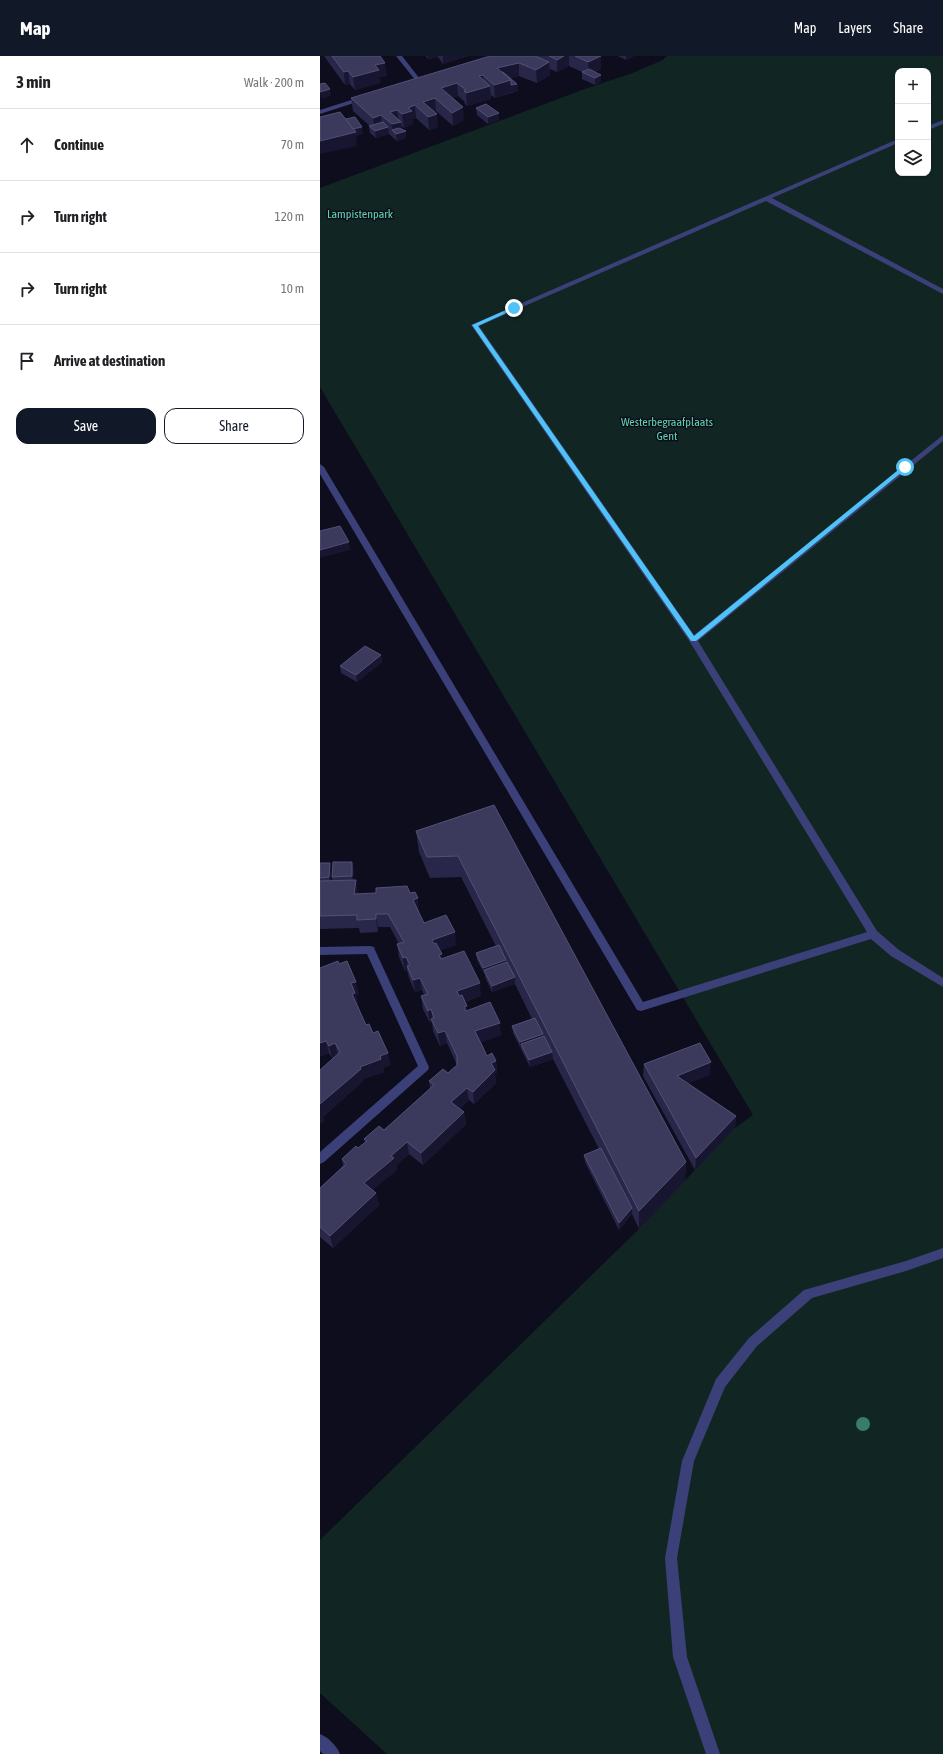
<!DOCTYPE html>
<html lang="en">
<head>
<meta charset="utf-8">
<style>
  :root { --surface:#fff; --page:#f2f2f2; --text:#202124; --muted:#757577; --line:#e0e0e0; --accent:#111827 }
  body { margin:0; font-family:"Asap Condensed",sans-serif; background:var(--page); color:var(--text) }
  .controls { position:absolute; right:12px; top:12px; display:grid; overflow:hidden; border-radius:8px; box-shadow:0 1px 3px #0004 }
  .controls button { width:36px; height:36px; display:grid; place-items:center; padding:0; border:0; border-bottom:1px solid var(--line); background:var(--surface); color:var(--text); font:20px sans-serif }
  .stop { position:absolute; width:12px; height:12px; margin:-9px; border:3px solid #4fc3f7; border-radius:50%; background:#fff }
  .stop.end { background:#4fc3f7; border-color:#fff; box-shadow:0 1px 4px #0008 }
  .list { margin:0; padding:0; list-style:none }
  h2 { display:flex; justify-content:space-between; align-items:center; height:52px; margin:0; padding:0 16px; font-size:17px }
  h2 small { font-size:13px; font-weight:400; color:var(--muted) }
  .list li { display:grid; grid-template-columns:26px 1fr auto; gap:12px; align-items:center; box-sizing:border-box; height:72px; padding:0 16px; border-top:1px solid var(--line) }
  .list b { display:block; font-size:15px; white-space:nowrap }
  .list em { font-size:13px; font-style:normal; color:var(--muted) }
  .actions { display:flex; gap:8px; padding:12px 16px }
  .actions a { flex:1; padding:9px 0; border:1px solid var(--accent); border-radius:12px; text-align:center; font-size:14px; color:var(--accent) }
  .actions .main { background:var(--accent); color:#fff }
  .icon { flex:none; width:22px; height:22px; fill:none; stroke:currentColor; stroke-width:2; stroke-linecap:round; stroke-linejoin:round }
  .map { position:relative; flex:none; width:623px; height:1698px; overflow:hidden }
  header { display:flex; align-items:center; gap:24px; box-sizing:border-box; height:56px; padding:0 20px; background:var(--accent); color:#fff }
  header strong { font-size:19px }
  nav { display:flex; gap:22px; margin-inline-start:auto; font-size:14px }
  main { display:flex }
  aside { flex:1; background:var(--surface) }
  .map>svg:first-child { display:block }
</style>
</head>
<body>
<header>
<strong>Map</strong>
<nav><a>Map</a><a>Layers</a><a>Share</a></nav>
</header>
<main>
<aside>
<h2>3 min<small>Walk · 200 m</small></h2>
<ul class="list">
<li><svg class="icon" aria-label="ahead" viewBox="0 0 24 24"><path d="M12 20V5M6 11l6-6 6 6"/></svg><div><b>Continue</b></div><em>70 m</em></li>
<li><svg class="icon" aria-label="right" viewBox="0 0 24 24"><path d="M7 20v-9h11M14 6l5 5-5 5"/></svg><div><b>Turn right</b></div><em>120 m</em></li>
<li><svg class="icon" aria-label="right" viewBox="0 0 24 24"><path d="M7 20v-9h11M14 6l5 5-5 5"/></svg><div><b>Turn right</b></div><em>10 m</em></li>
<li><svg class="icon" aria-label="arrive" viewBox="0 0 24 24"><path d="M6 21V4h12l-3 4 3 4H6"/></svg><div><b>Arrive at destination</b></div></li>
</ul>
<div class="actions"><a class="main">Save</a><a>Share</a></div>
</aside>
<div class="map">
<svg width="623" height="1698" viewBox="0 0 623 1698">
  <rect width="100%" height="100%" fill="#0e0d1d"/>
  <!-- green -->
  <path fill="#112623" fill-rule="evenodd" d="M347,0H623V1698H67L0,1637V1484L319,1173L415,1072L433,1059L0,331V132L262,34L310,18L343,4ZM578,15H608V117H578Z"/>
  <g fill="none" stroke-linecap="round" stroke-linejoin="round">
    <!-- minor -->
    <g fill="#3b4078" fill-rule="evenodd">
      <path d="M76,0H82L100,23V25H96Z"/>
      <path d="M44,40L47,42L46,43L0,58V54Z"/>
      <path d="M623,64V68L608,74V70Z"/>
      <path d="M578,83V87L452,142L623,233V238L446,145L159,270L374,579L623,379V385L378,585L557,875L579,894L623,922V931L571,900L551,883L321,955L317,954L0,418V408L4,411L323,946L547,876L370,586L151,269Z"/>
      <path d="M50,890L54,891L55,894L109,1011L108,1014L4,1106L0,1108V1096L98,1010L47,898L0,899V891Z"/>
      <path d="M623,1192V1202L586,1215L492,1242L437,1290L405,1331L374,1405L357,1502L367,1601L400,1698H386L353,1601L345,1502L362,1405L396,1323L429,1282L484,1234L586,1205Z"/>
      <path d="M0,1678C8,1681 17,1690 20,1698H3L0,1695Z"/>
    </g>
  </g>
  <!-- trees -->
  <circle fill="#3b7b6b" cx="543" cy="1368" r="7"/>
  <!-- wall -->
  <g fill="#292749">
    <path d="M4,0H60L67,20L59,21L60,27L35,34L30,28L25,29Z"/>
    <path d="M106,0H148L123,8L118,1L108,3Z"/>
    <path d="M170,0H280L281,13L275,16L281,26L275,29L262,23V16L249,10L237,16L230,13V19L217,27L199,20L190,22L197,28L198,35L175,42L171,39V43L147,50L145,48L144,45L138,40L132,42L144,64L133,70L116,55L114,56L118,71L109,74L96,62L93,63V68L84,72L81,69L82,73L86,82L77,85L69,78L56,82L50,77L49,70H50L33,55L31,42Z"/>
    <path d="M298,0H314L306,4Z"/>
    <path d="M156,52L179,64L168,68L157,59Z"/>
    <path d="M61,599L62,606L37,626L21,617L20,610Z"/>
    <path d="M174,749L366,1106L365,1125L319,1173L312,1158L299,1174L265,1106L264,1099L279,1093L233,1003L210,1011L193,977L192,970L212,963L195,928L172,936L165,921V919L157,904L156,897L176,890L141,821L110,822L99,796L96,775Z"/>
    <path d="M0,807L11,814V825H12V821L34,813L33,824L38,838L99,855L98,856L104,867L136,889L120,894L122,898V902L161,940L145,946L147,955L181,979L161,986L167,1000L176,1005L177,1017L175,1018L176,1027L154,1048L149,1044L140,1052L144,1056L146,1068L103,1109L89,1098L76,1110L77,1114L52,1134L56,1137L59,1149L13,1192L0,1181V1132L23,1110L22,1103L38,1092L45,1086L44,1083L64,1074L110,1033L109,1025L128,1017L137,1009L127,987L120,990L113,975L112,966L110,967L103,953L101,940L104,939L102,934L95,936L89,922L87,914L85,915L79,901L77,888H79L70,871H58V876L40,877L39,872L0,873Z"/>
    <path d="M19,908L39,939H36L38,950L46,969L53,977L68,997L70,1009L63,1012L64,1016L43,1023V1025L3,1061L4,1065L0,1068V1014L15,1001L12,1002L9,997L0,1000V912Z"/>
    <path d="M324,1008L390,1019L368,1027L416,1060L415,1072L375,1114L323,1020Z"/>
  </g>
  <!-- shaded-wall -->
  <g fill="#171530">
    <path d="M108,0H118V1L108,3Z"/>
    <path d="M123,0H148L123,8Z"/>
    <path d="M244,0H249V10L237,16V4Z"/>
    <path d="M281,0V13L269,19L268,6Z"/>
    <path d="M306,0H314L306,4Z"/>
    <path d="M229,6L230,19L217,27L216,14Z"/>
    <path d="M65,7L67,20L59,21L60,27L35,34L33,21L55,9Z"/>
    <path d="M199,7V20L184,23L177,12Z"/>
    <path d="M28,15L30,28L25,29L24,16Z"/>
    <path d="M163,19V32L170,30L171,43L147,50L146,37L159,20Z"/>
    <path d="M281,19V26L275,29V22Z"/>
    <path d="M191,24L192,36L175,42L174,29Z"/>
    <path d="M137,27L138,40L122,45L121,32Z"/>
    <path d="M197,28L198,35L192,36L191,29Z"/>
    <path d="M10,33L11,40L1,43L0,36Z"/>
    <path d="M115,42L116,55L106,59L103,46Z"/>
    <path d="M95,49L96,62L93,63V68L84,72L82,58L88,52Z"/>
    <path d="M143,51L144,64L133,70L132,57Z"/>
    <path d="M77,54L79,66H81L82,77L86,75V82L77,85L76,78L72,74L70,56Z"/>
    <path d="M179,57V64L168,68V61Z"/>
    <path d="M117,58L118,71L109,74L108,61Z"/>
    <path d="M61,59L62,72L55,75L53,62Z"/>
    <path d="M42,71L43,78L36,80L37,90L0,98V85L30,74Z"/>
    <path d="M68,71L69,78L56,82L55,75Z"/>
    <path d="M29,486L30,494L0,502V494Z"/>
    <path d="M61,599L62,606L37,626L36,619Z"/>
    <path d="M32,806L34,813L33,827L32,820Z"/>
    <path d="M10,807L11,814V828L9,821Z"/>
    <path d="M36,824L38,838H34Z"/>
    <path d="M98,842L99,855L95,857L93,844Z"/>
    <path d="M56,858L58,871V876L56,863Z"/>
    <path d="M135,876L136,889L114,897L112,884Z"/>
    <path d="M122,898L123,911L119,899Z"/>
    <path d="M86,901L88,912L87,910V914L85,915L83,902Z"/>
    <path d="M186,904V911L164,914V919L163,912Z"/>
    <path d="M195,921V928L172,936V930Z"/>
    <path d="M100,922L102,934L95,936L93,924Z"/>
    <path d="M36,926L39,939H36L38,950L35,951L31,927Z"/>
    <path d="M160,927L161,940L138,948L137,935Z"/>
    <path d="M147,950L148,963L144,951Z"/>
    <path d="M111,953L113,965L111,963L112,966L110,967L108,955Z"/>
    <path d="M180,967L181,979L157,988L155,975Z"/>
    <path d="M125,975L127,987L120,990L118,977Z"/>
    <path d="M223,978L224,985L201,988V993L200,986Z"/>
    <path d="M6,985L9,997L0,1000V987Z"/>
    <path d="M15,987L18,1000L12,1002L9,990Z"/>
    <path d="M232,996L233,1003L210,1011L209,1004Z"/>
    <path d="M68,997L70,1009L63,1012L64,1016L43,1023V1025L3,1061L4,1065L0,1068V1048L40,1011L60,1000Z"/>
    <path d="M176,1005L177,1017L175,1018L176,1027L154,1048L153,1036L171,1007Z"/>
    <path d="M391,1006L390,1019L356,1032L357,1020Z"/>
    <path d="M147,1032L149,1044L133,1058L131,1046Z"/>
    <path d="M144,1056L146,1068L103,1109L101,1097Z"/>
    <path d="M416,1060L415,1072L375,1114L376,1102Z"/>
    <path d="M87,1086L89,1098L76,1110L77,1114L46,1139L44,1127L71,1100Z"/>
    <path d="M366,1106L365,1125L319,1173V1155Z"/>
    <path d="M56,1137L59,1149L13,1192L10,1180Z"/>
    <path d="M312,1152V1158L299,1174V1167Z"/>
  </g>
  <!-- building -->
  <g fill="#3b395c" stroke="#525075">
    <path d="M12,0H60L65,7L55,9L59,14L33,21L28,15L24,16Z"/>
    <path d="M170,0H215L229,6L216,14L199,7L177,12L191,24L174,29L163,19L159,20L170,30L146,37L144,35L146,34L137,27L121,32L143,51L132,57L115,42L103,46L117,58L108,61L95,49L88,52L92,55L82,58L77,54L70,56L81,66L72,68L61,59L53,62L31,42Z"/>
    <path d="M229,0H244L237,4Z"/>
    <path d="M255,0H281L268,6Z"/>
    <path d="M269,13L281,19L275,22L262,16Z"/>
    <path d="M182,16H183L197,28L191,29V24Z"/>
    <path d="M5,27L10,33L0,36V28Z"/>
    <path d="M166,48L179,57L168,61L156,52Z"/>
    <path d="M20,56L36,76L0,85V61Z"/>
    <path d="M35,61L42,71L33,73L26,63Z"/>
    <path d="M63,66L68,71L55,75L49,70Z"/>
    <path d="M79,72L86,75L76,78L72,74Z"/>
    <path d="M20,470L29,486L0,494V475Z"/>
    <path d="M45,590L61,599L36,619L20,610Z"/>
    <path d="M174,749L366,1106L319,1155L138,800L107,801L96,775Z"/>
    <path d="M13,806H32V820L12,821Z"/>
    <path d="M0,807H10L9,821L0,822Z"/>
    <path d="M36,824L34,838L56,837V832L87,830L90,837L95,836L98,842L93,844L104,867L126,859L135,876L112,884L114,888L116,887L122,898L119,899L121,903L144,895L160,927L137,935L139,940L142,939L147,950L144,951L146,955L170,946L180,967L155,975L167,1000L172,997L176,1005L171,1007L175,1014L153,1036L147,1032L131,1046L144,1056L101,1097L87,1086L71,1100L74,1102L44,1127L56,1137L10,1180L0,1171V1132L26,1108L22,1103L36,1090L38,1092L47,1085L44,1083L59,1070L64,1074L114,1029L109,1025L123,1013L128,1017L137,1009V1000L125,975L118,977L111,963L114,962L111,953L108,955L101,940L108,938L100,922L93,924L87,910L90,909L86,901L83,902L77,888L84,886L68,858H56V863L37,864V859L0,860V825Z"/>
    <path d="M179,889L186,904L163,912L156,897Z"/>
    <path d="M18,905L19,908L27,905L36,926L31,927L35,937L32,938L46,969L49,968L53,977L58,975L68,997L60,1000L61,1003L40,1011L41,1013L0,1048V1014L20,996L15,987L9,990L6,985L0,987V912Z"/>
    <path d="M187,906L195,921L172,930L164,914Z"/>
    <path d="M215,962L223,978L200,986L192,970Z"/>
    <path d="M224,980L232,996L209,1004L201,988Z"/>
    <path d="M380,987L391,1006L357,1020L416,1060L376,1102L324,1008Z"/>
    <path d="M281,1092L312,1152L299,1167L264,1099Z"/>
  </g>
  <!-- route -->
  <path fill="#4fc3f7" d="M193,251L197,252L158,270L374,580L583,410L588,411L376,585H371L152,269Z"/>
  <g text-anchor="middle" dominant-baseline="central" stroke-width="3" stroke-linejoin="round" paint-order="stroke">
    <!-- far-park labels -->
    <g font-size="12" fill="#5fd5aa" stroke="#0e0d1d">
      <text x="40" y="158">Lampistenpark</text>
      <text x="347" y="366">Westerbegraafplaats<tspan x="347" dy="14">Gent</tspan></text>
    </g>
  </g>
</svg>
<div class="controls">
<button>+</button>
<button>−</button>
<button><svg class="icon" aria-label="layers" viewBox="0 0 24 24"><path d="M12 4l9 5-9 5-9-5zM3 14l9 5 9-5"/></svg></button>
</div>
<div class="stop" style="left:585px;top:411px"></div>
<div class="stop end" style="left:194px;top:252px"></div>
</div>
</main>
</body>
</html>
